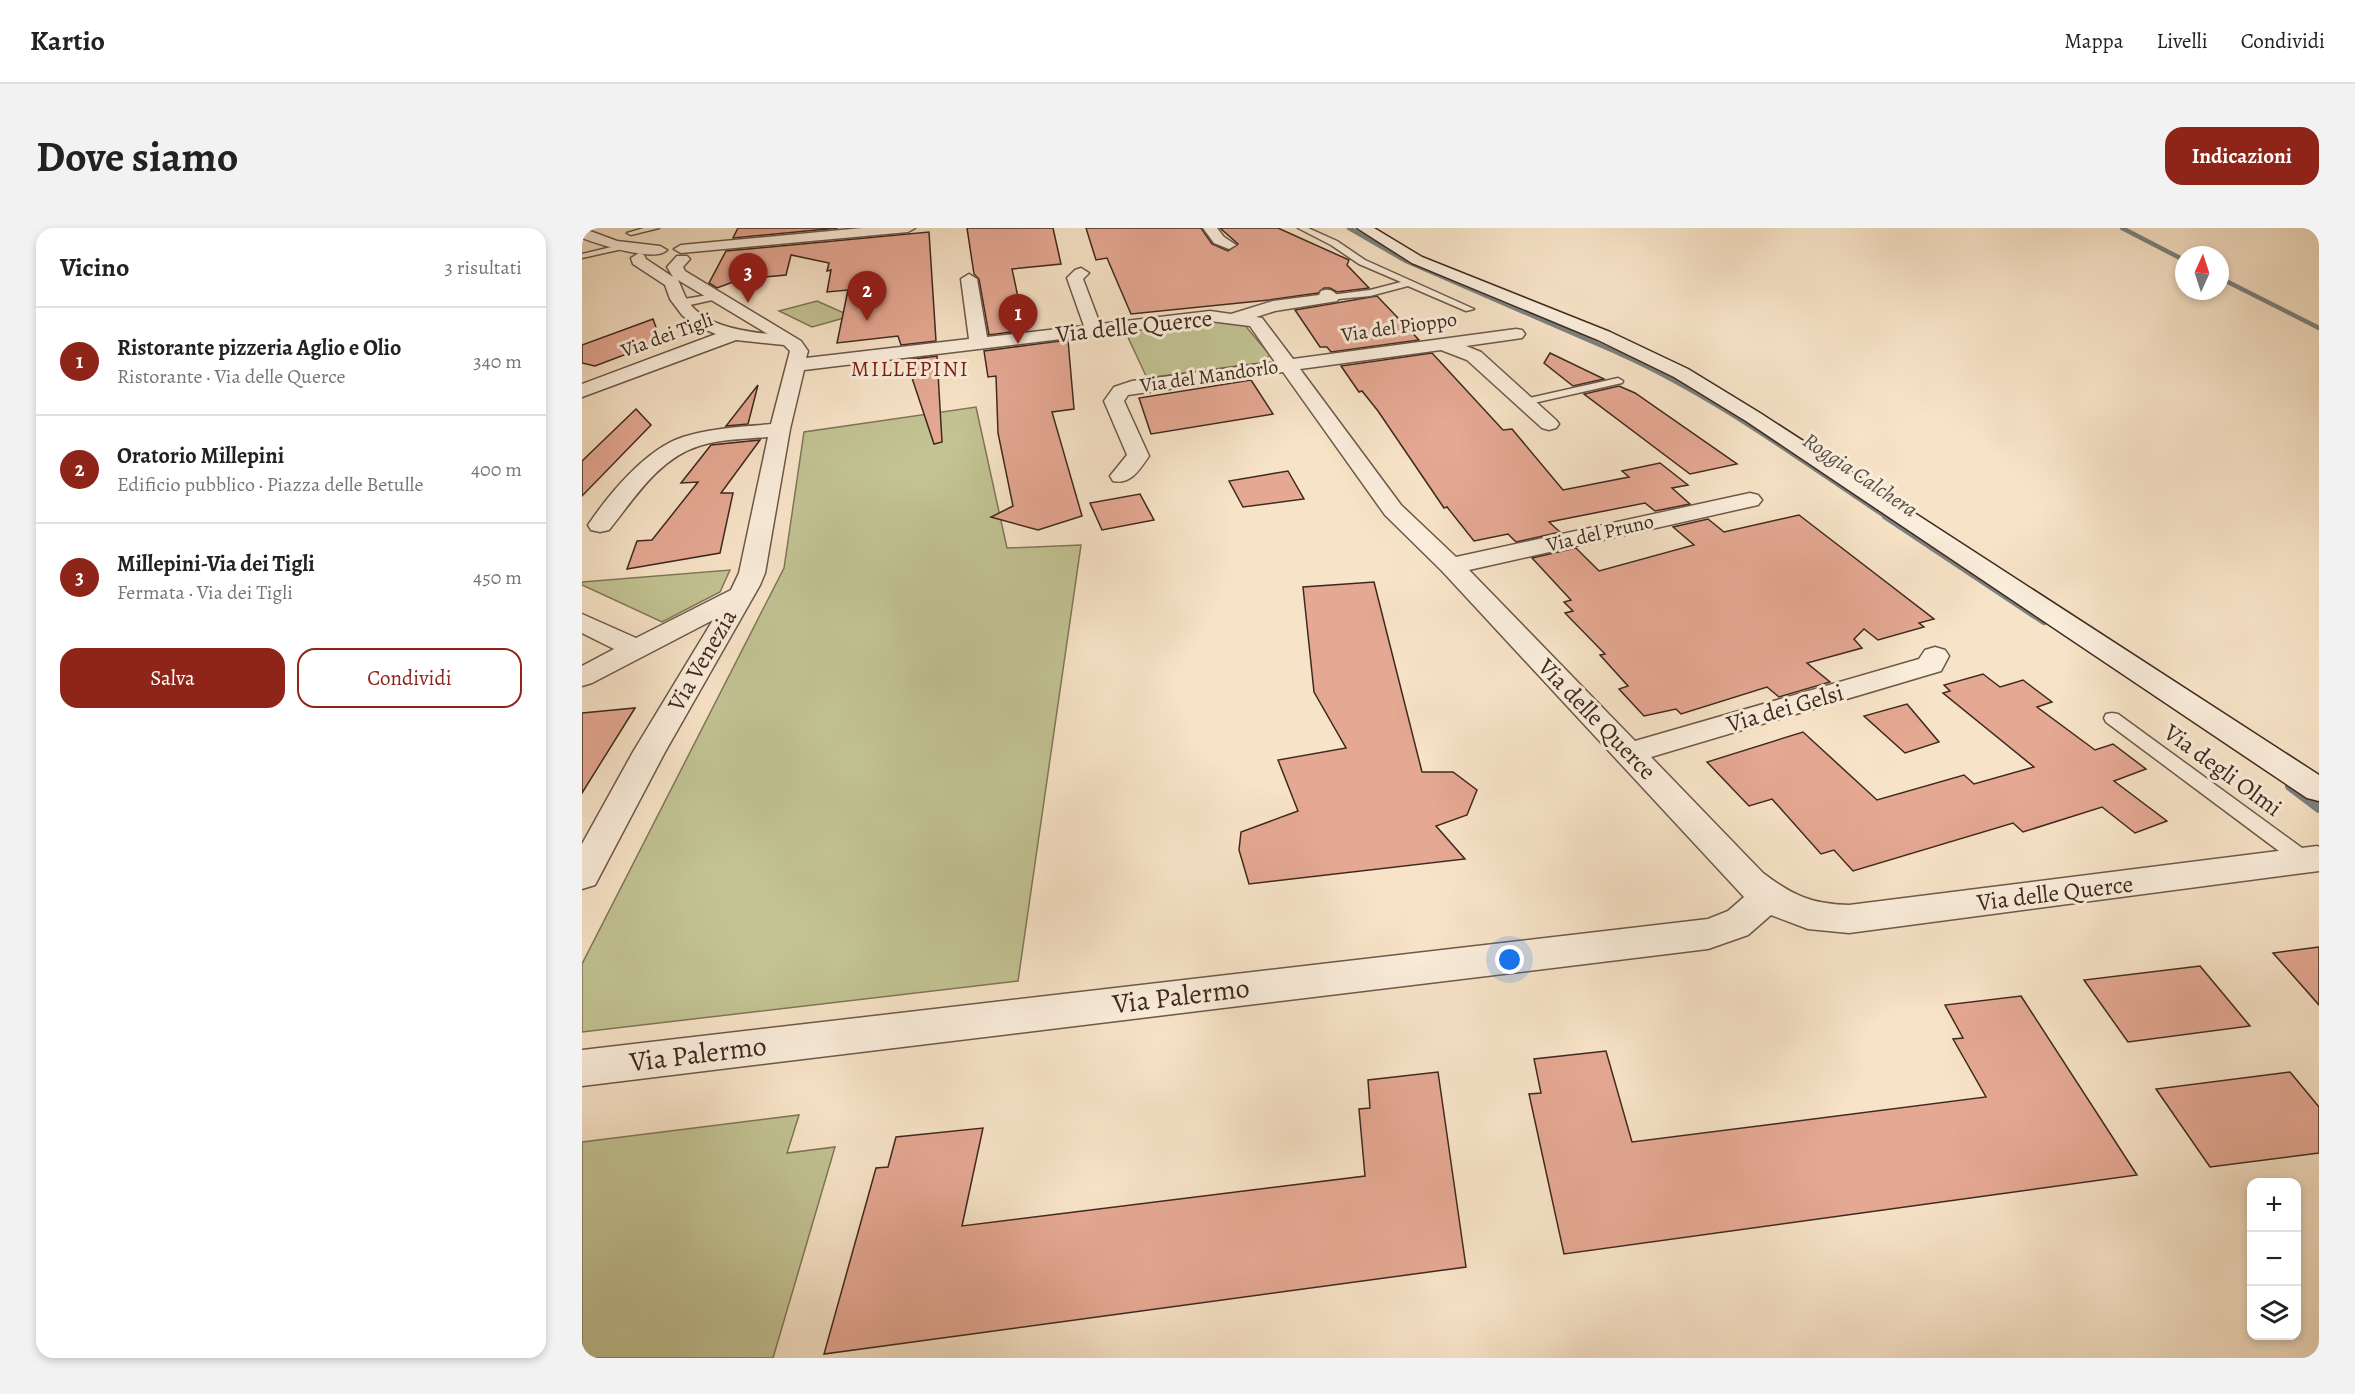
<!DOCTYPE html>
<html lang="it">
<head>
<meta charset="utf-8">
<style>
  :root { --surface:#fff; --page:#f2f2f2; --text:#222; --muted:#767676; --line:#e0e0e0; --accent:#8f2418 }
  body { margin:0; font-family:Alegreya,serif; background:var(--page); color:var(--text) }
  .controls { position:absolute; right:18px; bottom:18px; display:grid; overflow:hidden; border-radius:12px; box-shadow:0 3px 9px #0003 }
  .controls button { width:54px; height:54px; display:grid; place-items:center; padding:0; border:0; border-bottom:2px solid var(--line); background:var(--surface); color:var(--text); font:30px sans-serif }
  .compass { position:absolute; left:1593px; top:18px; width:54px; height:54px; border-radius:50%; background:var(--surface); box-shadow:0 3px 9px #0003; rotate:3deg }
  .you { position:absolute; left:928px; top:732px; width:21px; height:21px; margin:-15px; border:4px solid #fff; border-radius:50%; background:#1a73e8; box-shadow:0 0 0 9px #1a73e833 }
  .badge { display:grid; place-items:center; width:39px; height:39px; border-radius:50%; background:var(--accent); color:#fff; font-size:20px; font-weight:700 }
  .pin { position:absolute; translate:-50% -50px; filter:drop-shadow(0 2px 3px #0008) }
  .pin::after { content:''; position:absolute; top:32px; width:21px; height:18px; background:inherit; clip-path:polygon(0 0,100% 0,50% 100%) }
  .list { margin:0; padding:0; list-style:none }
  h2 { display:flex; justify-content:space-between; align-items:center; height:78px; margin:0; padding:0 24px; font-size:26px }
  h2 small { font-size:20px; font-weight:400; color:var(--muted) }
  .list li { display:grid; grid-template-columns:39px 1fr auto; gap:18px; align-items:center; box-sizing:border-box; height:108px; padding:0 24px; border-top:2px solid var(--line) }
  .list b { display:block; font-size:22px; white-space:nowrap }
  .list p { margin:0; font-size:20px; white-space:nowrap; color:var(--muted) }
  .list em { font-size:20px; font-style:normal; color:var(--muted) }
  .actions { display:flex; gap:12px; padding:18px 24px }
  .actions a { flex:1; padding:14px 0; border:2px solid var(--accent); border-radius:18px; text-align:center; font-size:21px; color:var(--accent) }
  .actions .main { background:var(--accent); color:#fff }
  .icon { flex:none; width:33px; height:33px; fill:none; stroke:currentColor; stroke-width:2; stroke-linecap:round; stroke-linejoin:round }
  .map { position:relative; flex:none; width:1737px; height:1130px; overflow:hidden; border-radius:18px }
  header { display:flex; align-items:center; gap:36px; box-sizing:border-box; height:84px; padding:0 30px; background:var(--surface); border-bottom:2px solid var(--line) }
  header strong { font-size:28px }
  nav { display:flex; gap:33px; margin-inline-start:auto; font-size:21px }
  .intro { display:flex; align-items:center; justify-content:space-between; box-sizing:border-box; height:144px; padding:0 36px }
  h1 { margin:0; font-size:42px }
  .button { padding:15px 27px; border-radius:18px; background:var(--accent); color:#fff; font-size:21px; font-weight:700 }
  main { display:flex; gap:36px; padding:0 36px }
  aside { flex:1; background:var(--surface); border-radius:18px; box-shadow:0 3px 9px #0003 }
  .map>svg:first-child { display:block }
</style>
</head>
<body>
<header>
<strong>Kartio</strong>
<nav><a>Mappa</a><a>Livelli</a><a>Condividi</a></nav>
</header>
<div class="intro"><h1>Dove siamo</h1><a class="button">Indicazioni</a></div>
<main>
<aside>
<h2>Vicino<small>3 risultati</small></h2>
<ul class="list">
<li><span class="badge">1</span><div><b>Ristorante pizzeria Aglio e Olio</b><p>Ristorante · Via delle Querce</p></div><em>340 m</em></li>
<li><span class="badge">2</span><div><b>Oratorio Millepini</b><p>Edificio pubblico · Piazza delle Betulle</p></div><em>400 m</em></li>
<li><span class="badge">3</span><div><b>Millepini-Via dei Tigli</b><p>Fermata · Via dei Tigli</p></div><em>450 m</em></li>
</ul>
<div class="actions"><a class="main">Salva</a><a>Condividi</a></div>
</aside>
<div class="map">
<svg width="1737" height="1130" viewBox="0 0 1737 1130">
  <rect width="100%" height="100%" fill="#f7e3c7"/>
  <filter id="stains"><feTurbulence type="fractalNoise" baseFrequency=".00333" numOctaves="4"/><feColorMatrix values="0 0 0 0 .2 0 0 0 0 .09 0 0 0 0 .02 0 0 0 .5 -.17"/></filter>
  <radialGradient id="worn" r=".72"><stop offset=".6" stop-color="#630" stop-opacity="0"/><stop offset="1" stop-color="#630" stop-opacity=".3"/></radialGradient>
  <!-- green -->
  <g fill="#c2c292" stroke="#807658" stroke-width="1.5">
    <path d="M235,73L269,88L230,99L197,83Z"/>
    <path d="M634,91L660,94L688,127L678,135L565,150L543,103Z"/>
    <path d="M394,179L425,320L499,317L436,753L0,804V736L202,340L222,204Z"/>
    <path d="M148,342L138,364L80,394L0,357V354Z"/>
    <path d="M217,887L205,925L253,919L191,1130H0V914Z"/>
  </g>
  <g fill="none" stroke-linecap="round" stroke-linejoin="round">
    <!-- stream-far3 -->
    <g stroke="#7b8180" stroke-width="4.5">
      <path d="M767,0L824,33L1041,127"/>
      <path d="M1540,0L1602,32"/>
      <path d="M1638,50L1737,100"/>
    </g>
    <!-- stream-far2 -->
    <path stroke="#7b8180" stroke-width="6" d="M1038,125C1134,168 1219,232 1307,290"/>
    <!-- stream-far1 -->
    <path stroke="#7b8180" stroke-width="8" d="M1304,288L1462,393"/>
    <!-- stream -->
    <path stroke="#7b8180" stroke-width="10" d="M1708,558L1737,580"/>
  </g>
  <!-- building -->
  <g fill="#e5a893" stroke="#3f291f" stroke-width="1.5">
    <path d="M156,0H256L151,10Z"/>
    <path d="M385,0H471L479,36L430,41L443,102L407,107L397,51L392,46Z"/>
    <path d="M504,0H619L630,16L646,23L656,16L638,0H696L767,32L765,37L787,60L755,64L748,60H742L736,65L687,72L549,86L525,30L514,32Z"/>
    <path d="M347,4L354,113L319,117L316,108L255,115L266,62L245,64L249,42L245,43L247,35L209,27L204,47L159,51L135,60L127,55L144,23Z"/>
    <path d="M795,68L837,112L749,124L745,119H738L713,82Z"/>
    <path d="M71,91L79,113L13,138L0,135V117Z"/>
    <path d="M486,112L492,181L470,184L500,288L456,302L409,289L431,278L416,205L414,148L406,149L402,123Z"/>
    <path d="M850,125L921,202L930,201L981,262L1047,249L1040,243L1078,235L1106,257L1090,260L1108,276L1073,283L1063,275L967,294L978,304L934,314L926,306L892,313L865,279L862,280L796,183L780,163L777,164L759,138Z"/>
    <path d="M968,125L1022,151L991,158L962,135Z"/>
    <path d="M355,128L360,214L352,216L324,132Z"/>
    <path d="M669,152L691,186L569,206L557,170Z"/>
    <path d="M176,157L166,196L144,198Z"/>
    <path d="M1037,158L1053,165L1155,236L1108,246L1002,166Z"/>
    <path d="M54,181L69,197L0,268V233Z"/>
    <path d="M178,212L139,265H151L138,325L45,341L55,313L70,312L116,254L99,255L129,217Z"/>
    <path d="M706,243L722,271L661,279L647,253Z"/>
    <path d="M558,266L572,292L520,302L508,275Z"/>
    <path d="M1217,287L1352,391L1337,395L1342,399L1296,412L1282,401L1272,411L1280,420L1225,435L1248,454L1197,469L1185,459L1099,486L1094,481L1062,488L1037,461L1046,458L1018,427L1023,426L983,385L991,383L982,374L989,372L950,330L994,320L1017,343L1112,317L1091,299L1126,291L1142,304Z"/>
    <path d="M792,354L840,544H871L895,562L885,587L854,598L883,631L667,656L657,622L659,604L716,583L696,532L764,520L732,464L721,359Z"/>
    <path d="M1401,446L1418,459L1441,452L1470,474L1455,479L1513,522L1531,516L1564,541L1532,553L1585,593L1553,605L1520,579L1441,604L1431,595L1271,643L1252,622L1239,626L1190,571L1167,578L1125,534L1221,504L1295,572L1382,547L1392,556L1452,539L1361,465L1368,463L1362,457Z"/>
    <path d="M1325,476L1357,514L1323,525L1282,488Z"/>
    <path d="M53,480L0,565V485Z"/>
    <path d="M1737,719V777L1691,725Z"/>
    <path d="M1618,738L1668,798L1546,814L1502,752Z"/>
    <path d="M1439,768L1555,947L982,1026L947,866L959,865L952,831L1024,823L1050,914L1404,869L1371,811L1381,810L1363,777Z"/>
    <path d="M856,844L884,1039L242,1126L294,940L306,939L314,909L401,900L380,998L783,948L777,881L788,880L786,852Z"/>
    <path d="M1708,844L1737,879V925L1628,939L1574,861Z"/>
  </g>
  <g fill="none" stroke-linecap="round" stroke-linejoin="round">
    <!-- lane casing -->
    <g stroke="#6d5849" stroke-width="3">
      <g id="lane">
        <path d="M62,0H77L49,7L45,5Z"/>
        <path d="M716,0H726L755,13L783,32L892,81L884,83L826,58L788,68L746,72V68L749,67L788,62L819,54L777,36L749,17Z"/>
        <path d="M42,16L46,18L45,20L0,30V26Z"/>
        <path d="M132,66L136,69L135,71L99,79L94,76L102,71Z"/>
        <path d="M1036,150L1041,153L1040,155L943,177L938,174L943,171Z"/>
        <path d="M1530,485L1536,486L1731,628L1734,633L1731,638L1724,640L1717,638L1524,494L1522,490L1524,486Z"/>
      </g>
    </g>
    <!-- street casing -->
    <g stroke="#6d5849" stroke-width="3">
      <g id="street">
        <path d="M0,0H7L8,3L35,13L78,18L85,22C73,35 16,16 0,10Z"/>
        <path d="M280,0H333L326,4L99,25L92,21L99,17Z"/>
        <path d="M621,0H635L642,9L654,17L647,21L632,15Z"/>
        <path d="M57,25L62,27L64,31L91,49L85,39L95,28H105L108,31L101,39L103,43L219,113L226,123L224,130L387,111L379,51L387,46L395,51L405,109L502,98L485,50L493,42L499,40L507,45L501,51L518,96L628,83L649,86L691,73L737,67L739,63C748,60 752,63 757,70L755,73L693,83L674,89L680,90L711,131L934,101L940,102L943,106L940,110L884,118L899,124L974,192L977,196L974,200L967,202L960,200L885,132L859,122L718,141L819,277L874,329L1168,265L1176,267L1180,272L1176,277L887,342L1053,513L1337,431L1343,422L1353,419L1363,422L1367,428L1359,443L1069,529L1181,645C1210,667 1229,676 1267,677L1735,618L1737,619V643L1267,705L1226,701L1189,687L1166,707L1126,721L0,858V822L1126,691L1146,683L1162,669L860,343L803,287L701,144L546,167L542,173L567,228C558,241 549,257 531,253L528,248L545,227L522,173L532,159L550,153L693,134L668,98L628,93L222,142L208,201L183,345L178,357L83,524L13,657L0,661V616L51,524L131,392L10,455L0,458V438L32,421L0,405V386L54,410L149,362L157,345L186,209C163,211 139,211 117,218C77,230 52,271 27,302L18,304L9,302L6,297C27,266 64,221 101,209C129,200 159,199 189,196L208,123L202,117L154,112L0,169V156L134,106L112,97L100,87L88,71L83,57L51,36L49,30ZM96,52L184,105L186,106C158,103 119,97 104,70C101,64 99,58 96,52Z"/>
      </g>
    </g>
    <!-- secondary casing -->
    <g stroke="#3f291f" stroke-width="3">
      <path id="secondary" d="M775,0H792L840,29L1028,104L1106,141L1178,185L1737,547V573L1725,570L1164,193L1092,149L1016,112L830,35Z"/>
    </g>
    <!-- lane -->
    <use href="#lane" fill="#faeddb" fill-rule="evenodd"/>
    <!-- street -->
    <use href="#street" fill="#faeddb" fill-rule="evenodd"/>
    <!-- secondary -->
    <use href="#secondary" fill="#faeddb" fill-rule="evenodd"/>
  </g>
  <g text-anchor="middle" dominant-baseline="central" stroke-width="6" stroke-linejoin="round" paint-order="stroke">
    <!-- far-street labels -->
    <g font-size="20" fill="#3f291f" stroke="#faeddb">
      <text transform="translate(817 99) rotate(-8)">Via del Pioppo</text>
      <text transform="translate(85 107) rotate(-20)">Via dei Tigli</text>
      <text transform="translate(627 148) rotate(-8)">Via del Mandorlo</text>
      <text transform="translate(1018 305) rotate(-13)">Via del Pruno</text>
    </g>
    <!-- far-quarter labels -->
    <g font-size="22" letter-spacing="1.5" fill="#7a1f14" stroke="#faeddb">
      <text x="328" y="141">MILLEPINI</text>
    </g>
    <!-- far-water labels -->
    <g font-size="22" font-style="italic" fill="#584e47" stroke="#faeddb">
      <text transform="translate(1278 247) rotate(34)">Roggia Calchera</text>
    </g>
    <!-- street labels -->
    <g font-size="24" fill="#3f291f" stroke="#faeddb">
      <text transform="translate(552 98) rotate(-6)">Via delle Querce</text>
      <text transform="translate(120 432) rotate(-60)">Via Venezia</text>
      <text transform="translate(1203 480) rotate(-16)">Via dei Gelsi</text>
      <text transform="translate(1015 491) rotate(46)">Via delle Querce</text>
      <text transform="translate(1641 542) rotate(36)">Via degli Olmi</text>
      <text transform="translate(1473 665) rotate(-7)">Via delle Querce</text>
    </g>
    <!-- near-street labels -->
    <g font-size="28" fill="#3f291f" stroke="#faeddb">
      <text transform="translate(599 768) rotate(-7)">Via Palermo</text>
      <text transform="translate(116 826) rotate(-7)">Via Palermo</text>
    </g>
  </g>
  <rect width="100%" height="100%" filter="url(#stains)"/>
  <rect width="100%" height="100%" fill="url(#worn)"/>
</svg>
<div class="controls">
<button>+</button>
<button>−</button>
<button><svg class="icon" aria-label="layers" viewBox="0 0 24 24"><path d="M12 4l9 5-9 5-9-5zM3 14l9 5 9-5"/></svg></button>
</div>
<svg class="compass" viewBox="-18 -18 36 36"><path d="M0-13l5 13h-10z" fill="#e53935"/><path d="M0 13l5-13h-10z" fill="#767676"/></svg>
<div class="you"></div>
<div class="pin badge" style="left:436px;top:116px">1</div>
<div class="pin badge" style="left:285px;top:93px">2</div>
<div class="pin badge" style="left:166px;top:75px">3</div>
</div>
</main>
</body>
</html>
